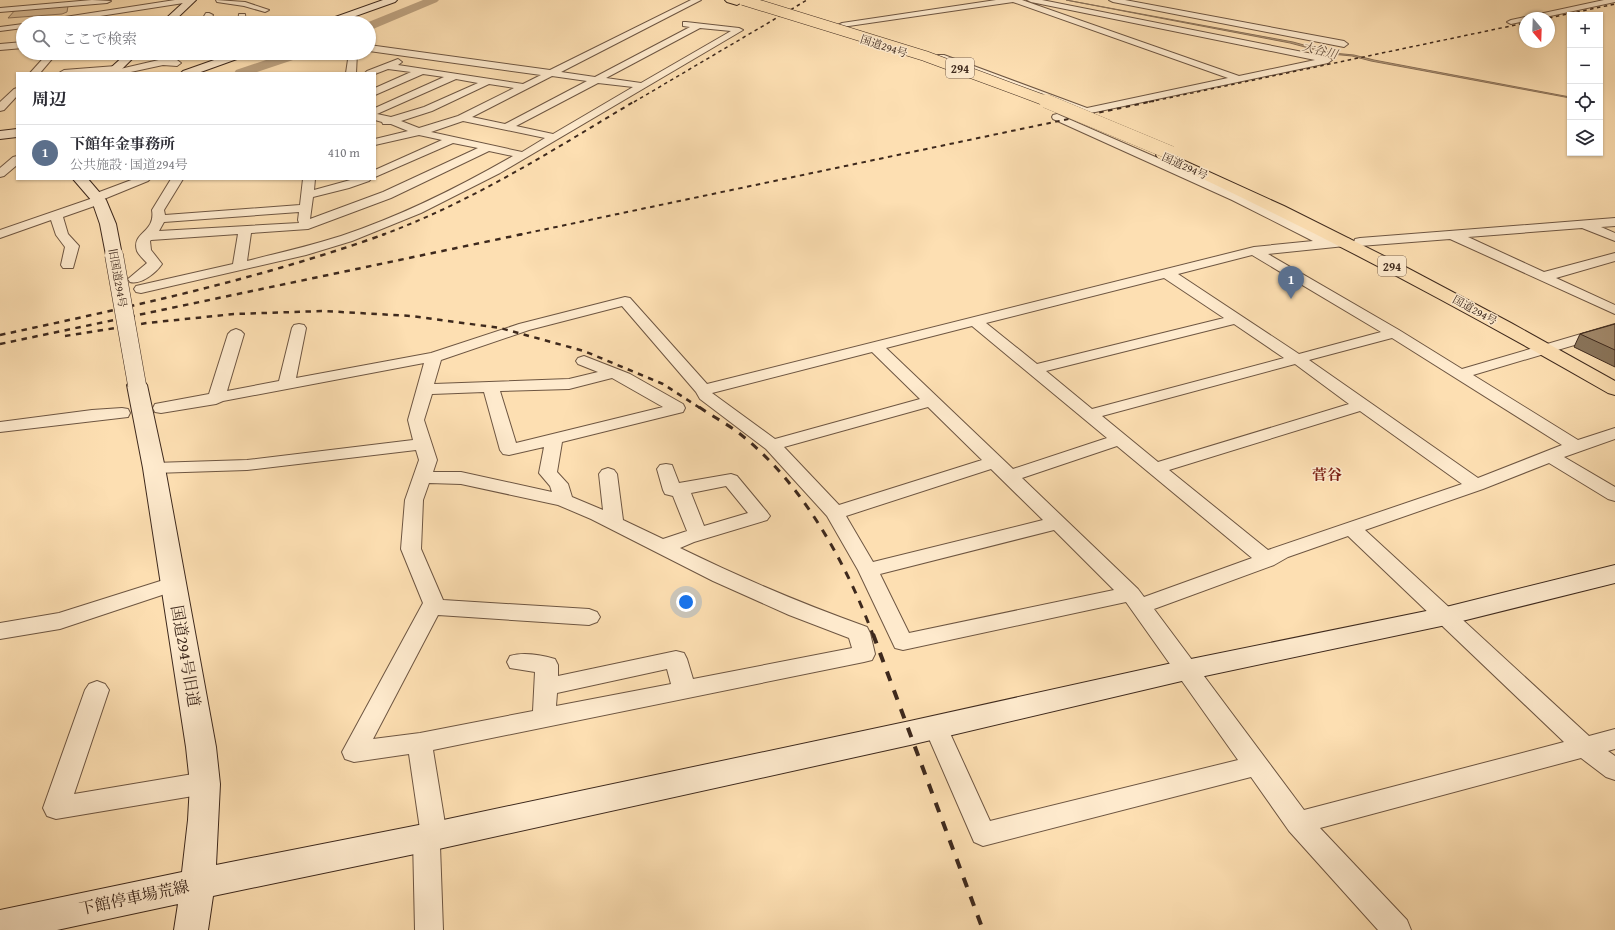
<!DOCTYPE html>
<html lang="ja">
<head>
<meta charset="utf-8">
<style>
  :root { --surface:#fff; --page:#f2f2f3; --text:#2b2b33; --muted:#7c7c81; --line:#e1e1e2; --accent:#7c3aed }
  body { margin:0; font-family:"Gentium Book Plus","Noto Serif JP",serif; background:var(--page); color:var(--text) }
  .controls { position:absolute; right:12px; top:12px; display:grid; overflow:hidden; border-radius:0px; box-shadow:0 1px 3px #0004 }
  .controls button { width:36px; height:36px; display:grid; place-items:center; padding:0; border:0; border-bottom:1px solid var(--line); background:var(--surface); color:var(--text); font:20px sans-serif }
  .compass { position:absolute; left:1519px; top:12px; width:36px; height:36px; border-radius:50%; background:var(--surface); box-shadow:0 1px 3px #0004; rotate:161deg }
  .you { position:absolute; left:686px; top:602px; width:14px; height:14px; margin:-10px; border:3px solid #fff; border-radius:50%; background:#1a73e8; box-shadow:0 0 0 6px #1a73e833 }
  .badge { display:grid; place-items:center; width:26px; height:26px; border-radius:50%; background:var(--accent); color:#fff; font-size:13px; font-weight:700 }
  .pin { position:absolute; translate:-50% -33px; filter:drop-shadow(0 1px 2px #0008) }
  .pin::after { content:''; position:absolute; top:21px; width:14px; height:12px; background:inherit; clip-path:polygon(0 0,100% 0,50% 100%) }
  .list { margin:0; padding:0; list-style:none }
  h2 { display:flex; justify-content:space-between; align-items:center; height:52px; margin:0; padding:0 16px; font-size:17px }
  h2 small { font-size:13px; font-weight:400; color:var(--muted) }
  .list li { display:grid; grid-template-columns:26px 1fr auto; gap:12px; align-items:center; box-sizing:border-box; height:56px; padding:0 16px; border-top:1px solid var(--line) }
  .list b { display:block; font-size:15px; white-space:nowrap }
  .list p { margin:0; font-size:13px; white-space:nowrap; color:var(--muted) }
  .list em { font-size:13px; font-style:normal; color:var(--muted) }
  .icon { flex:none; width:22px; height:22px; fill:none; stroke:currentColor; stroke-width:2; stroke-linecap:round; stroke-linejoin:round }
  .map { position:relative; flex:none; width:1615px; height:930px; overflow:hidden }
  .search { position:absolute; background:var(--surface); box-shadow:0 1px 3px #0004; left:16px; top:16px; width:360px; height:44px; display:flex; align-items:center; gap:10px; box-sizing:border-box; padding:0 14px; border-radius:22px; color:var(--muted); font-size:15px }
  .panel { position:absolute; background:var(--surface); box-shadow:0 1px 3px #0004; left:16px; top:72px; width:360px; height:108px; border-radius:0px }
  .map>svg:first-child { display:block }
</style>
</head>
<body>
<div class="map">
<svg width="1615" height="930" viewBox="0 0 1615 930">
  <rect width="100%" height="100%" fill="#fddfb2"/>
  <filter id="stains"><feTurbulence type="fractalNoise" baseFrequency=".005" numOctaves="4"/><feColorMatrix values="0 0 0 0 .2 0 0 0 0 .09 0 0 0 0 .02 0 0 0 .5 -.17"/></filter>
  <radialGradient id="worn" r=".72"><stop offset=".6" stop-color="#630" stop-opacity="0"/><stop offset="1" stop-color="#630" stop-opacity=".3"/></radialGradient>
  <!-- green -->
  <path fill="#ddc099" stroke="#8e745b" d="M68,6L67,12L62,14L8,18L16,9Z"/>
  <!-- water -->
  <path fill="#bca17f" stroke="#8a7158" d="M1066,0L1293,42L1333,53L1354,55L1374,60L1570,97V98L1371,61L1352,56L1331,54L1290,43Z"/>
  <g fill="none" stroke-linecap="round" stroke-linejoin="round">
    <!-- river -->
    <g fill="#bca17f" fill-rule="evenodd">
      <path d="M423,0H439L437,2L373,29L369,30V23H366Z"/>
      <path d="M287,53H307L305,56L254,73H234L236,70Z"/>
    </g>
    <!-- street casing -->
    <g stroke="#6e5642" stroke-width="2">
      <g id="street">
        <path d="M92,0L111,1L107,3L0,12V8Z"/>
        <path d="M175,0H194L190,2L55,23H35L39,21Z"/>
        <path d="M216,0L245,2L269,10L265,12L244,6L217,2Z"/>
        <path d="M691,0H701L561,72L595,77L690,27L683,26V22H686L739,28L743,30L500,173L421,213L352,241L306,255L141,293L136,292L134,289L136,286L233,264L238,234L151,240L150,241L151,250L162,264C156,273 141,285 130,282L128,279L147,263C144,260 139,255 137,251C131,232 156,233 152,210L171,179H183L164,210L165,215L300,205L303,179H315L314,190L354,179H371L369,181L349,188L313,197L310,219L383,192L478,148L453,143L375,177V170L442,140L419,135L375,145V139L408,131L391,124H383L382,122L375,120V108L444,77L423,74L375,95V88L411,72L388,69L375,74V73H365L367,71L398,59L402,62L398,65L523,84L541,75L369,51V45L550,70ZM700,28L731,31L641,83L606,78ZM552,76L587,81L505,124L472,117ZM456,79L478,83L424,107L391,117L377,114ZM598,83L633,87L553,134L516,126ZM489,84L514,88L458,116L419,128L401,121L432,111ZM463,121L545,138L522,152L431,132ZM489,151L513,156C459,187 401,216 341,236C310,246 278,253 247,261L251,233L308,229L391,198ZM299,212L298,220L299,223L159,231L164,222Z"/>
        <path d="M996,0H1022L1239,76L1315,60L1031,2L1027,0H1042L1328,57L1332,60L1328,63L1086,114L938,59L937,57L938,55H944L1087,108L1228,78L1013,2L842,27L838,25L842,23Z"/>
        <path d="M1109,0H1125L1344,41L1348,44L1344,47L1113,2Z"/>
        <path d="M1604,0H1615V2L1541,18H1525V21L1511,24L1507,22L1511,20Z"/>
        <path d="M206,13H209L213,15L208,23H200Z"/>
        <path d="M239,14H245L246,23H238Z"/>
        <path d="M168,19L172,21L171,23H141L145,21Z"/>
        <path d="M23,24V28L0,31V27Z"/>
        <path d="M23,42V48L0,50V44Z"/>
        <path d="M48,53H57L40,73H30Z"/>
        <path d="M193,53H202L198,56Z"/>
        <path d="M349,53H357L356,73H346Z"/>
        <path d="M163,59L177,60L181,63L177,66L163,65L126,73H59L64,70L116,66L120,69Z"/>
        <path d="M17,88V96L4,110L0,111V102L14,89Z"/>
        <path d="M1057,114L1240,194L1329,240L1345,238L1350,239L1351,242L1350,245L1345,246L1268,254L1399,330L1462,369L1615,324V333L1473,375L1578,440L1615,428V439L1564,457L1615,487V501L1608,499L1549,463L1483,489L1365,530L1589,736L1615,729V749L1608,751L1615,756V780L1606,777L1581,758L1320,828L1407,920L1411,930H1378L1289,831L1251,777L983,846L974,842L924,727L928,720L936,717L944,720L990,821L1238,760L1126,602L903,650L895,648L858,570L827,516L766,449L700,399L696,392L622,306L529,330L441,360L434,384L569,379L598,372L578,364L576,361L578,358L584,356L630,374L683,404L685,408L683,412L562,442L557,472L568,484L572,497L603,510L599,474L602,470L608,468L614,470L617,474L623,520L663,539L687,531L673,496L665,494L663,490L657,469L660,465L666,464L672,465L679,483L731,474L737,476L767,512L770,516L767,520L694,542L680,548C741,578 803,604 867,627L870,633L875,654L872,660L864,662L433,750L447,836L443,844L440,846L443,930H415L413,838L417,830L420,829L409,754L354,762L345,759L342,752L423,603L401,549L405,500L419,460L416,450L247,470L154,473L148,472L145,468L148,464L154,463L247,460L413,440L408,420L424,363L223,401L216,404L161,413L155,412L153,408L155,404L209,394L228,334L231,331L236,329L241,331L244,334L227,391L279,381L292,328L294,325L299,324L304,325L306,328L296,378L431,353L519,324L625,297L630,298L707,384L1254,247L1313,241L1232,200L1053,119L1052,117L1053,115ZM1252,255L1381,332L1299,354L1178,274ZM1164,278L1224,318L1037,364L986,323ZM1234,324L1284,358L1092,409L1046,371ZM972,326L1107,438L1013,469L886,348ZM1392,338L1562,445L1478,478L1309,360ZM872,352L920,399L775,439L712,393ZM1295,364L1349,404L1158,462L1102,416ZM612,378L663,407L516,443L500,391L569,389ZM484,392L500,450L503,454L509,455L544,447L539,473L550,486L552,492L461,472H433L437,460L424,420L432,394ZM928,407L982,460L839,505L784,447ZM1360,411L1462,484L1268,550L1169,470ZM1117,446L1252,558L1144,597L1138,589L1022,478ZM991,469L1043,520L873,562L846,516ZM429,483L461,484L558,505L591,519L713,581L789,615L849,638L852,648L693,679L687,659L684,653L676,651L558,676V665L555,659C541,655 524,652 510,656L507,662L510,668L535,672L533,711L420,733L373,739L438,615L589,625L597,622L600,617L597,612L589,609L443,600L421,549L423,500ZM726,486L748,513L704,526L691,493ZM1054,530L1114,590L909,633L880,574ZM1348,536L1564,742L1304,810L1154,609L1274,565L1288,557ZM667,669L671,684L556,706L557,693Z"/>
        <path d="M17,156V165L4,176L0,177V168L13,157Z"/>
        <path d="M134,179H150L148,181L104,199L103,203L63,217L68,234L79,246L73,268H63L61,265L65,247L56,235L51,220L0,238V230L93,198L94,194Z"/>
        <path d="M1615,218V226L1601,227L1615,233V241L1582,228L1468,237L1544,272L1615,253V261L1556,278L1615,305V314L1450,239L1360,246L1355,245L1354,242L1355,239L1360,238Z"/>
        <path d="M122,408L128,409L130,413L128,417L0,432V422L92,410Z"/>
        <path d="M173,577L180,579L183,584L180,589L60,629L0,639V623L59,613Z"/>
        <path d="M97,681L105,684L109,690L74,794L205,772L214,776L218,783L214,790L205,794L56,819L47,816L43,808L85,690L89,684Z"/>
      </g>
    </g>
    <!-- secondary casing -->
    <g stroke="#3e291d" stroke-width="2">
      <g id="secondary">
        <path d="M186,0H196L172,23H161Z"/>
        <path d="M383,0H397L395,2L336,23H322L324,21Z"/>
        <path d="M127,53H138L118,73H105Z"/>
        <path d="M234,53H249L248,55L198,73H181L183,71Z"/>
        <path d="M17,129V137L0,139V131Z"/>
        <path d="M73,179H88L106,200L116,224L122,255L120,258L114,260L108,258L106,255L100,224L92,201Z"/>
        <path d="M137,379L144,381L147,385L165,468L216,747L220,784L216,865L434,822L910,721L1186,660L1446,607L1615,565V583L1446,625L1186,680L910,745L434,850L213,896L208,930H174L178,904L57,930H0V910L182,872L188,820L190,784L186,747L143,468L127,385L130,381Z"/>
      </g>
    </g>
    <!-- highway casing -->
    <g stroke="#3e291d" stroke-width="2">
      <g id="highway">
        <path d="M725,0H740L742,2L737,5L727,2Z"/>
        <path d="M1163,151L1284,206L1398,263L1511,323L1615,381V395L1608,393C1461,308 1312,229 1158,158L1156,155L1158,152Z"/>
      </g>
    </g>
    <!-- street -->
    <use href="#street" fill="#feeacd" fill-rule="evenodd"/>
    <!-- secondary -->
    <use href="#secondary" fill="#feeacd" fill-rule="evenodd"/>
    <!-- highway -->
    <use href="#highway" fill="#fddfb2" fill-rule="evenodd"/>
    <!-- rail-far4 -->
    <g stroke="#3e291d" stroke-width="1.5" stroke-dasharray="3.5 3.5" stroke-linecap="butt">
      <path d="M1549,18L1615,4"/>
      <path d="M634,102L807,0"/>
      <path d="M1149,102L1525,23"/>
    </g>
    <!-- rail-far3 -->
    <g stroke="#3e291d" stroke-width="2" stroke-dasharray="4.5 4.5" stroke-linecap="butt">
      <path d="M382,235C472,202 553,150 635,101"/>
      <path d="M518,235L1154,101"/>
    </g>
    <!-- rail-far2 -->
    <g stroke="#3e291d" stroke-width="2.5" stroke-dasharray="5.5 5.5" stroke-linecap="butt">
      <path d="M0,335C130,307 260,279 385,234"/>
      <path d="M65,336L147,323L234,314L323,311L412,316L500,328L584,351L663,384L700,408"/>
      <path d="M0,344L523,234"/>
    </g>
    <!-- rail-far1 -->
    <path stroke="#3e291d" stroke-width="3" stroke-dasharray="8 8" stroke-linecap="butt" d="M699,407C711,415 723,422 735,430C800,479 845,560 873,635"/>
    <!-- rail -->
    <path stroke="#3e291d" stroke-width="4" stroke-dasharray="10 10" stroke-linecap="butt" d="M873,634L983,930"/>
    <!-- secondary-bridge casing -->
    <g stroke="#3e291d" stroke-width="19" stroke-linecap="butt">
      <path id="secondary-bridge" d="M114,255L137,385"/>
    </g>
    <!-- highway-bridge-far1 casing -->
    <g stroke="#3e291d" stroke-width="11" stroke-linecap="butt">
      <path id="highway-bridge-far1" d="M743,0L925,56L1049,102"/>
    </g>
    <!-- highway-bridge casing -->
    <g stroke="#3e291d" stroke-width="14" stroke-linecap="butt">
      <path id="highway-bridge" d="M1046,101L1171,153"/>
    </g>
    <!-- secondary-bridge -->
    <use href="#secondary-bridge" stroke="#feeacd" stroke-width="18"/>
    <!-- highway-bridge-far1 -->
    <use href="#highway-bridge-far1" stroke="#fddfb2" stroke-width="10"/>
    <!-- highway-bridge -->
    <use href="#highway-bridge" stroke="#fddfb2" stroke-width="14"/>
  </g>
  <!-- wall -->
  <path fill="#8a755b" stroke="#3e291d" d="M1615,324V367L1574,347L1580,334Z"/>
  <!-- building -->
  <path fill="#a1886a" stroke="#3e291d" d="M1615,324V350L1580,334Z"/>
  <g text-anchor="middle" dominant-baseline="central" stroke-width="3" stroke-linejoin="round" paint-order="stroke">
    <!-- far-street labels -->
    <g font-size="11" fill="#3e291d" stroke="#feeacd">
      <text transform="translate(884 46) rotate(18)">国道294号</text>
      <text transform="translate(1185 166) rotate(24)">国道294号</text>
      <text transform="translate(118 278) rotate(80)">旧国道294号</text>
      <text transform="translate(1475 310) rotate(29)">国道294号</text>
    </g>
    <!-- far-water labels -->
    <g font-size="12" font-style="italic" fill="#644d3a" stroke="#feeacd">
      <text transform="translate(1320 50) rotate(14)">大谷川</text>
    </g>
    <!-- shield labels -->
    <g fill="#feeacd" stroke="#786352" stroke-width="1">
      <rect x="946" y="58" width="28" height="20" rx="3"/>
      <rect x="1378" y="256" width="28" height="20" rx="3"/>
    </g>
    <g font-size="12" font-weight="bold" fill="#3e291d">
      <text x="960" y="68">294</text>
      <text x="1392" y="266">294</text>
    </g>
    <!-- quarter labels -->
    <g font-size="15" font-weight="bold" fill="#7a1f14" stroke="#feeacd">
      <text x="1327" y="474">菅谷</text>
    </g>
    <!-- near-street labels -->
    <g font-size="16" fill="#3e291d" stroke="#feeacd">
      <text transform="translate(186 656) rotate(80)">国道294号旧道</text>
      <text transform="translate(134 897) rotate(-12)">下館停車場荒線</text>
    </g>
  </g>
  <rect width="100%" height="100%" filter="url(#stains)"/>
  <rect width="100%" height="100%" fill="url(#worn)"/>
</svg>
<div class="controls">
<button>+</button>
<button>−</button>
<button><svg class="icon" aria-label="locate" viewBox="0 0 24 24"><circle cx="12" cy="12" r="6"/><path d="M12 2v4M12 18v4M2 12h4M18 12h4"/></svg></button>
<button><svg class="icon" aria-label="layers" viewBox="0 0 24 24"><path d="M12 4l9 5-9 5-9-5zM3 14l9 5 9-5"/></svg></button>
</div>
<svg class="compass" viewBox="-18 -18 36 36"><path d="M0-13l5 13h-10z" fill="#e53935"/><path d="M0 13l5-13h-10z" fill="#7c7c81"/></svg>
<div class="you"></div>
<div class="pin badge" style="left:1291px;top:299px;background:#5c6f8a">1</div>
<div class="search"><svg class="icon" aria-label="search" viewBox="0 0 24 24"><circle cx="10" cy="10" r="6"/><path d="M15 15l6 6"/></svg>ここで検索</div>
<section class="panel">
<h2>周辺<small></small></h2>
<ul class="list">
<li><span class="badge" style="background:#5c6f8a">1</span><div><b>下館年金事務所</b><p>公共施設 · 国道294号</p></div><em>410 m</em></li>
</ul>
</section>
</div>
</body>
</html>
